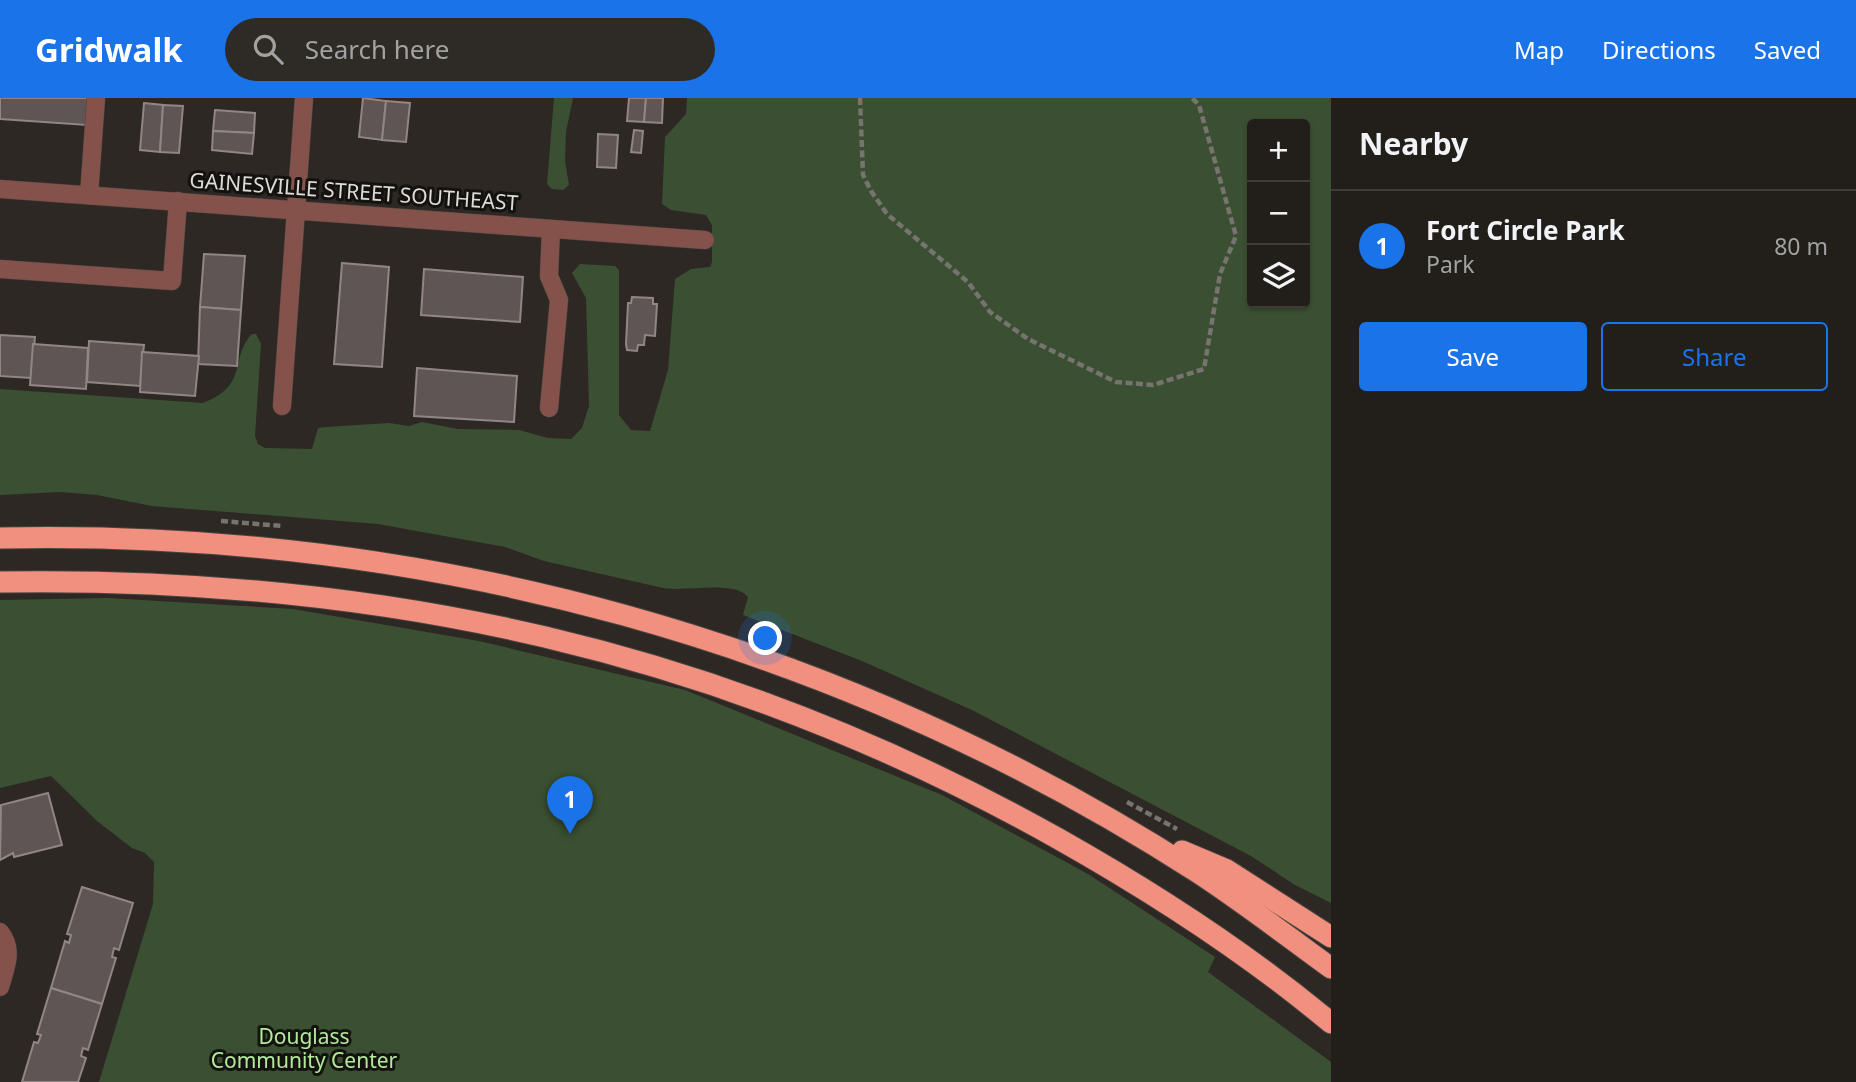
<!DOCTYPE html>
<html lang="en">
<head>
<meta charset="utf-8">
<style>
  :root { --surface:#221e1a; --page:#2e2b27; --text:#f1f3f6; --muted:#a2a2a2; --line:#3f3c39; --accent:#1a73e8 }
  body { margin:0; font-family:"Noto Sans",sans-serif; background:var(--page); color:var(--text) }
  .controls { position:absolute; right:21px; top:21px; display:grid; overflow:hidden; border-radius:7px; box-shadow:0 2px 5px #0004 }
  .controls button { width:63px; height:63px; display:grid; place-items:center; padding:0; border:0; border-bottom:2px solid var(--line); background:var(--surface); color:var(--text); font:35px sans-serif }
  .you { position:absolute; left:766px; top:541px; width:24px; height:24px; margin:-18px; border:5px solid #fff; border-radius:50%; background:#1a73e8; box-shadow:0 0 0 10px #1a73e833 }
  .badge { display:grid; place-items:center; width:46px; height:46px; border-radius:50%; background:var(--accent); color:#fff; font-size:23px; font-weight:700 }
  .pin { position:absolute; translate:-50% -58px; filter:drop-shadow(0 2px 4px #0008) }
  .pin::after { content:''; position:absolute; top:37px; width:24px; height:21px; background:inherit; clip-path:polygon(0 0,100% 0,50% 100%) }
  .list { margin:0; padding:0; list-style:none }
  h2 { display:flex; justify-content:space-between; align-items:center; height:91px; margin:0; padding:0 28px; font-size:30px }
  h2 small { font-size:23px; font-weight:400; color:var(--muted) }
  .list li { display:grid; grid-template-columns:46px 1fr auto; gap:21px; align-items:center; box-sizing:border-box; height:112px; padding:0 28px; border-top:2px solid var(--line) }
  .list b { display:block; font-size:26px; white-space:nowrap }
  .list p { margin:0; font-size:23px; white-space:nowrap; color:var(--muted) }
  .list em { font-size:23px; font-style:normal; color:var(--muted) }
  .actions { display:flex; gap:14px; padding:21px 28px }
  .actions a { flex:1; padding:16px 0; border:2px solid var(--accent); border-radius:7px; text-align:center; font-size:24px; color:var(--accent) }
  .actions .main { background:var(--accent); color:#fff }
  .icon { flex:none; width:38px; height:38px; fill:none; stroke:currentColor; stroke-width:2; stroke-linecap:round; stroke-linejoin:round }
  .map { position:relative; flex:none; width:1331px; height:984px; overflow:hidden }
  header { display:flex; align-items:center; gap:42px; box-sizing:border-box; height:98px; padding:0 35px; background:var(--accent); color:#fff }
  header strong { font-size:33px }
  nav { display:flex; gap:38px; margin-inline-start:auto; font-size:24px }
  .search { width:490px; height:63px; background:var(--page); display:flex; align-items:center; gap:18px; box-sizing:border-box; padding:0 24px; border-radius:38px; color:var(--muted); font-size:26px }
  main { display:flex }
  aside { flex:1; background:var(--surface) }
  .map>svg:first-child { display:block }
</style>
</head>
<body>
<header>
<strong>Gridwalk</strong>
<div class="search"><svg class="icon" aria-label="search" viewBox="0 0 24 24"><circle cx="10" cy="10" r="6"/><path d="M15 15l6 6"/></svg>Search here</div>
<nav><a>Map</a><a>Directions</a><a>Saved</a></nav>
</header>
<main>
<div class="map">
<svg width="1331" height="984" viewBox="0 0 1331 984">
  <rect width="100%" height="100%" fill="#2d2823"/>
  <!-- green -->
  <g fill="#3b5032" fill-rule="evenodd">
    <path d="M554,0H573L566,34L565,63L569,87L563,92L552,91L547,86Z"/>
    <path d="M687,0H1331V805L1295,787L1251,758L972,612L862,563L743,517L748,499C734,482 685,494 663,490L544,463L505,449L378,426L152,408L97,397L60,394L0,397V291L203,305C250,287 229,260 252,236H256L261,246L255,338L258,346L265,350L312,351L318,330L326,329L389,325L409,328L422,324L458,331L519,332L548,340L571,341L582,330L589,308L586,200L572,175L580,166L615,168L619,172V317L631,332L650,333L668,272L675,181L691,171L710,169L712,164V127L706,117L671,112L662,106L665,39L686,16ZM1252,26H1305V205H1252Z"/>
    <path d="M108,500L293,511L479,543L685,592L942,697L1088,776L1215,859L1208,874L1331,964V984H99L153,806L154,764L145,755L132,750L97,723L51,678L0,690V502Z"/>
  </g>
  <!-- building -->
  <g fill="#5f5555" stroke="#908685" stroke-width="2">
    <path d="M0,0H89L87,27L0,21Z"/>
    <path d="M363,0L386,3L382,42L359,39Z"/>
    <path d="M629,0H646L644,24L627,23Z"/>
    <path d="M646,0H663L662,25L644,24Z"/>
    <path d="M386,3L410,5L406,44L382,42Z"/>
    <path d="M144,5L163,7L160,54L140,52Z"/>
    <path d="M163,7L183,8L179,55L160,54Z"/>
    <path d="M215,12L255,15L254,35L213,33Z"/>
    <path d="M634,32L643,33L641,55L631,54Z"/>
    <path d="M213,33L254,35L252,56L212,52Z"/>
    <path d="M598,36L618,37L616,70L597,69Z"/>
    <path d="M204,156L245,158L241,212L200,209Z"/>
    <path d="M342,165L389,169L382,269L334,266Z"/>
    <path d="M424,171L523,179L520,224L421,217Z"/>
    <path d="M632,199L653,200V206H657L655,238L645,237L644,247H638L637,253L627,252L626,246L628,205H631Z"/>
    <path d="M200,209L241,212L237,268L198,266Z"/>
    <path d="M0,237L35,239L31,280L0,278Z"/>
    <path d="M89,243L144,247L140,288L87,284Z"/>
    <path d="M33,246L88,250L86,291L30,287Z"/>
    <path d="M142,254L199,258L195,298L140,294Z"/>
    <path d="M417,270L517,278L514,324L414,318Z"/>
    <path d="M48,695L62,747L14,759L13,755L0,762L1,707Z"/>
    <path d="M82,789L133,805L119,852L114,850L112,859L116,860L102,906L51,890L65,843L69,845L71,837L67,836Z"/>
    <path d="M51,890L102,906L88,952L83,950L81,958L86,960L78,984H22L34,944L38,945L41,937L37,936Z"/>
  </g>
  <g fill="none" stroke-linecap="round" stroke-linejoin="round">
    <!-- minor casing -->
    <g stroke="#494540" stroke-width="19">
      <g id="minor">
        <path d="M0,91L705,142"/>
        <path d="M89,97L96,0"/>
        <path d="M0,171L172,183L178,103"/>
        <path d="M282,308L304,0"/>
        <path d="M549,310L559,202L549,178L551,131"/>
        <path d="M0,834C14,852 6,868 0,889"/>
      </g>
    </g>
    <!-- highway casing -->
    <g stroke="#494540" stroke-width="23">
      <g id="highway">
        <path d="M0,440C426,431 838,543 1197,774C1243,804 1287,838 1331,870"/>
        <path d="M0,484C382,478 722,552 1057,740C1153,794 1246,854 1331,925"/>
        <path d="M1182,753L1227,772L1331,839"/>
      </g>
    </g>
    <!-- path -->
    <g stroke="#77736f" stroke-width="4.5" stroke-dasharray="7 3.5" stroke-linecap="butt">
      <path d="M860,0L863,77L871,93L887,116L968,184L990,214L1028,241L1116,284L1153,287L1204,271L1220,176L1236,138L1199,7L1192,0"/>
      <path d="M221,423L282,428"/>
      <path d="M1127,704L1177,731"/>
    </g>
    <!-- minor -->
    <use href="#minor" stroke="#84524a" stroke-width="18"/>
    <!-- highway -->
    <use href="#highway" stroke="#f29080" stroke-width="21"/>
  </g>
  <g text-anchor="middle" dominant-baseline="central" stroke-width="6" stroke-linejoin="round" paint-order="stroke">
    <!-- street labels -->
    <g font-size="21" fill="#dfdbd8" stroke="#14120f">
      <text transform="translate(354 93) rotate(4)">GAINESVILLE STREET SOUTHEAST</text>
    </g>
    <!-- park labels -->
    <g font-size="21" fill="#b1ea99" stroke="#14120f">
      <text x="304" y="938">Douglass<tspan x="304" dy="24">Community Center</tspan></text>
    </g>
  </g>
</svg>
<div class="controls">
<button>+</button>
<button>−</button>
<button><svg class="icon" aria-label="layers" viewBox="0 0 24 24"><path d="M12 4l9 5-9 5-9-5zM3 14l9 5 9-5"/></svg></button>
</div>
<div class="you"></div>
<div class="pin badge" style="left:570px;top:736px">1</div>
</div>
<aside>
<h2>Nearby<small></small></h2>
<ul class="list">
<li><span class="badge">1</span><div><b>Fort Circle Park</b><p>Park</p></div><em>80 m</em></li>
</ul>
<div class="actions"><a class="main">Save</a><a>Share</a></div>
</aside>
</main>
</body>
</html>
